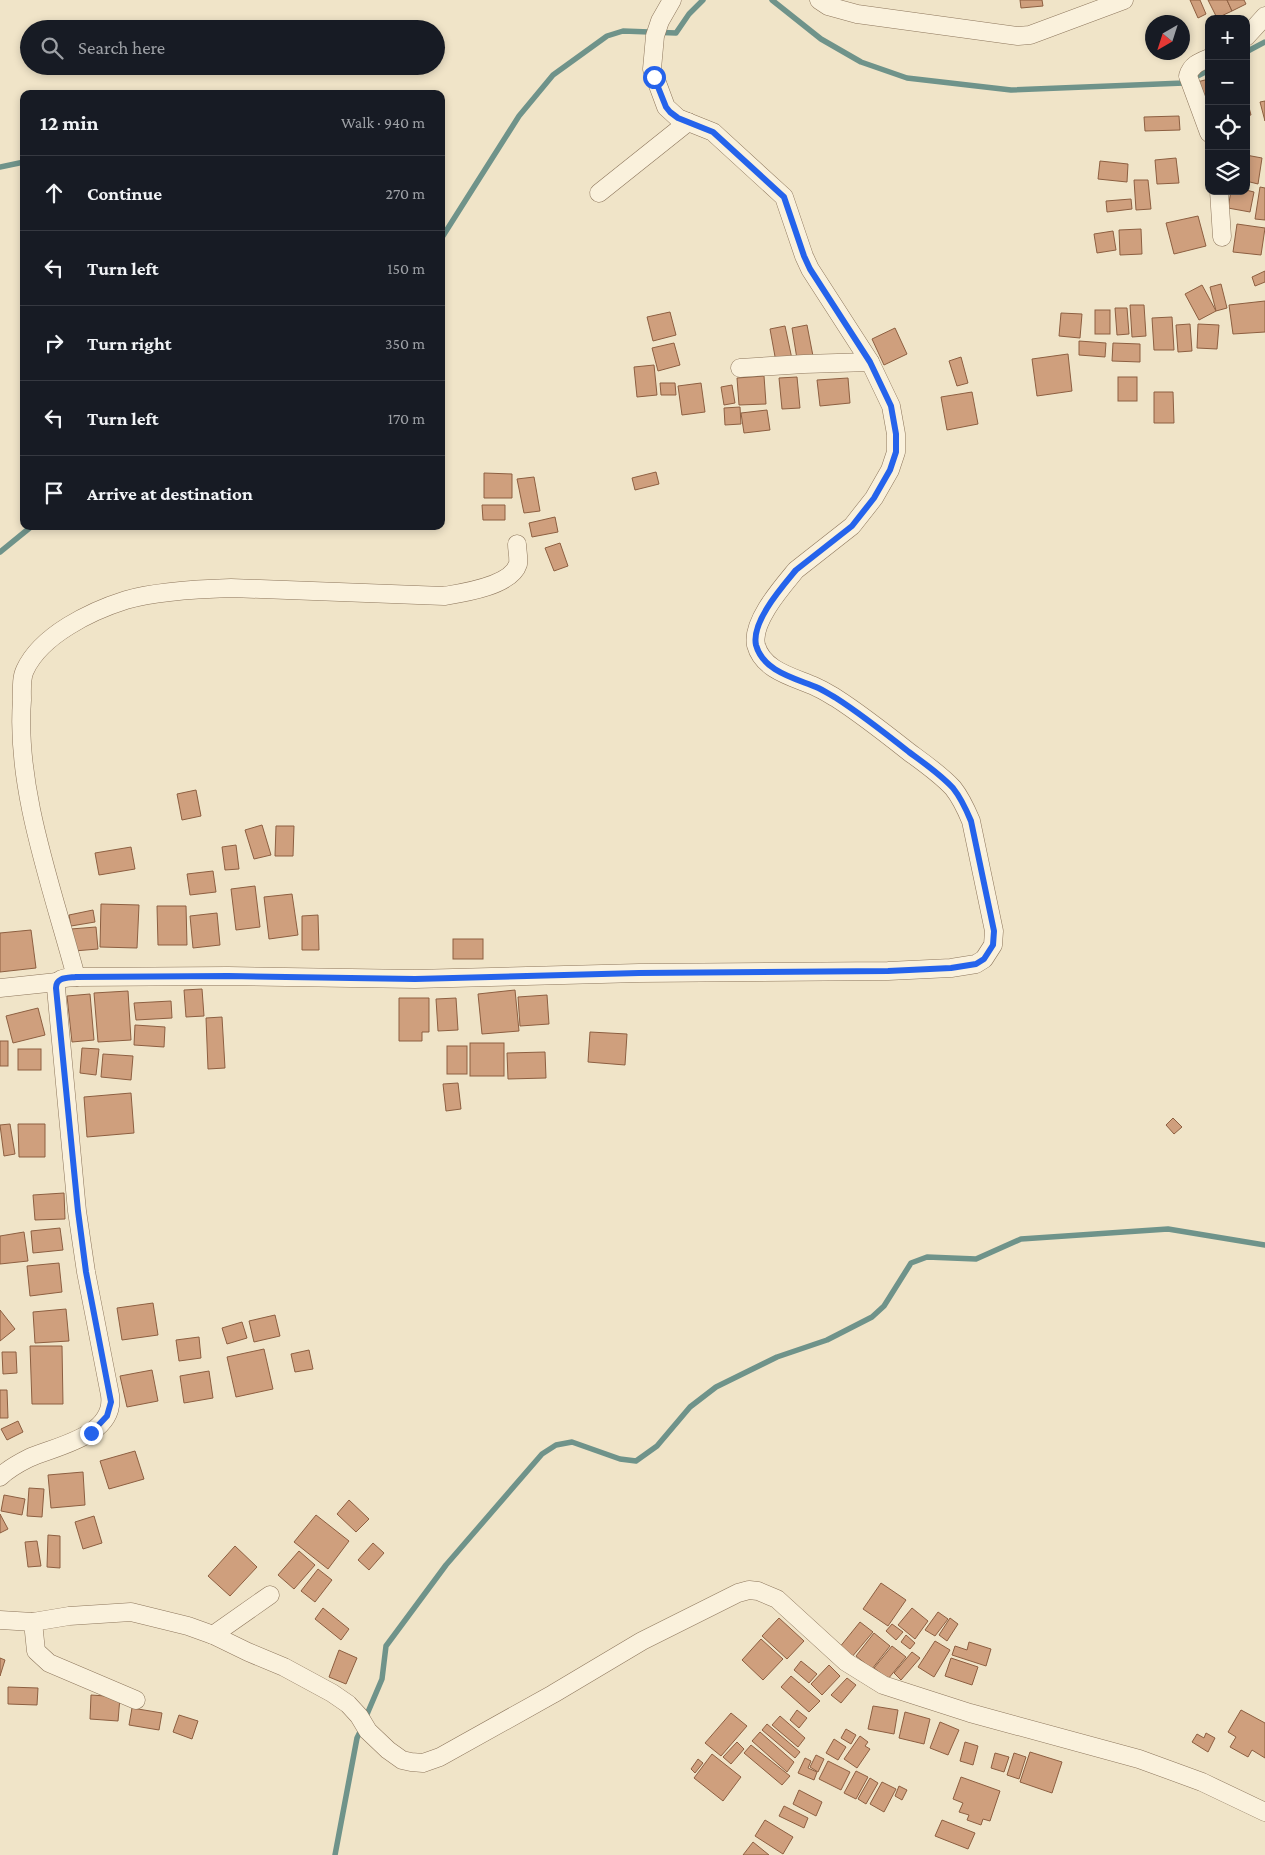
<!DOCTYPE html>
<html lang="en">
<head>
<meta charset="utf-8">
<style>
  :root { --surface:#171b24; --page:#20242c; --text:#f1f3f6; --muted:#9ea1a6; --line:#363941 }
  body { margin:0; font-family:"Crimson Pro",serif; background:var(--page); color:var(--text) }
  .controls { position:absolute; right:15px; top:15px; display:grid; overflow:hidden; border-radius:10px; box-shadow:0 2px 8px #0003 }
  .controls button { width:45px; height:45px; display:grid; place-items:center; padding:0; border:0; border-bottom:1px solid var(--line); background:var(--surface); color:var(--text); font:25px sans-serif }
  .compass { position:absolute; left:1145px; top:15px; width:45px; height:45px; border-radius:50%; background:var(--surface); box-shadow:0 2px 8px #0003; rotate:219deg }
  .stop { position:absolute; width:15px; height:15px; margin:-11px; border:4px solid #2563eb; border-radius:50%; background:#fff }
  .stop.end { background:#2563eb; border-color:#fff; box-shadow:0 1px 5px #0008 }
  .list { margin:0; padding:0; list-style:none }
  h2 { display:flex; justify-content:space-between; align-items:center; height:65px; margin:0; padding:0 20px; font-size:21px }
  h2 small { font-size:16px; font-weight:400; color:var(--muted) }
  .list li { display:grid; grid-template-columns:32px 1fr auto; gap:15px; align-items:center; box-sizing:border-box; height:75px; padding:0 20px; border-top:1px solid var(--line) }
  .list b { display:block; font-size:19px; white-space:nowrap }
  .list em { font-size:16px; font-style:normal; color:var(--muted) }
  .icon { flex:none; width:28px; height:28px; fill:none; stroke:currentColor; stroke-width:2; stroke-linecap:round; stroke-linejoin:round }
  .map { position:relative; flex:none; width:1265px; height:1855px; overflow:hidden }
  .search { position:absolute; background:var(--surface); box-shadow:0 2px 8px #0003; left:20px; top:20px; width:425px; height:55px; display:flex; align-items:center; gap:12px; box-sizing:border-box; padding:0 18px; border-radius:28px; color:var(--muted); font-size:19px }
  .panel { position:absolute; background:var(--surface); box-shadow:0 2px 8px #0003; left:20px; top:90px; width:425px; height:440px; border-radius:10px }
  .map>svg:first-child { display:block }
</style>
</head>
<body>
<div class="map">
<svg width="1265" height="1855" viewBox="0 0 1265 1855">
  <rect width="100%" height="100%" fill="#f0e4c8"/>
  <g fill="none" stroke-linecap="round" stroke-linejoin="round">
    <!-- stream -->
    <g stroke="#6f938a" stroke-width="5.5">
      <path d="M772,0L821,39L861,62L907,78L1011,90L1184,83L1209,70"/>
      <path d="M1246,52L1265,42"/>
      <path d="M0,167L24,162"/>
      <path d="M441,239L519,116L553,75L607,36L623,31L676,33L689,14L703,0"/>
      <path d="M0,552L32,526"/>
      <path d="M365,1719L382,1679L386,1646L446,1565L542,1454L556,1445L572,1442L620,1459L636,1461L657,1446L690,1407L716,1387L777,1357L827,1340L872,1317L884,1306L911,1263L927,1257L976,1259L1021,1239L1168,1229L1265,1245"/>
      <path d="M335,1855L357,1738L362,1728"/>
    </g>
  </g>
  <!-- building -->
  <g fill="#cf9f7d" stroke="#8d5f41">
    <path d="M1020,0H1042L1043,6L1021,8Z"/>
    <path d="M1190,0H1200L1206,14L1198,18Z"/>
    <path d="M1208,0H1227L1232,11L1217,18Z"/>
    <path d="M1227,0H1244L1246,4L1232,11Z"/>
    <path d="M1209,79V98L1203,99L1197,82Z"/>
    <path d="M1246,96L1251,115L1246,116Z"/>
    <path d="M1265,101V121L1260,102Z"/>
    <path d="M1179,116L1180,130L1145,131L1144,117Z"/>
    <path d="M1246,155L1262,158L1258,184L1246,181Z"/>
    <path d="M1176,158L1179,183L1157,184L1155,160Z"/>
    <path d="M1100,161L1128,164L1127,182L1098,179Z"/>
    <path d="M1134,180H1148L1151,209L1136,210Z"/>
    <path d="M1260,187L1265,188V220L1255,219Z"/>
    <path d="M1246,190L1254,192L1250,212L1228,208L1231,191Z"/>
    <path d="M1131,199L1132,209L1107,212L1106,201Z"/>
    <path d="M1198,216L1206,246L1174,254L1166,223Z"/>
    <path d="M1237,224L1265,228L1261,255L1233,252Z"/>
    <path d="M1141,229L1142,254L1120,255L1119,230Z"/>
    <path d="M1113,231L1116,250L1097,253L1094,234Z"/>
    <path d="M1265,271V282L1255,286L1252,277Z"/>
    <path d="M1221,284L1227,308L1216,311L1210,287Z"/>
    <path d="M1202,285L1216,311L1199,320L1185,294Z"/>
    <path d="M1265,301V332L1233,334L1229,305Z"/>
    <path d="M1130,305H1144L1146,336L1132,337Z"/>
    <path d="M1115,308H1127L1129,334L1117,335Z"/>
    <rect x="1095" y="310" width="15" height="24"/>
    <path d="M670,312L676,335L653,341L647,317Z"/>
    <path d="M1061,313L1082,314L1080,338L1059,336Z"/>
    <path d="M1172,317L1174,350H1154L1152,318Z"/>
    <path d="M1190,324L1192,351L1178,352L1176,325Z"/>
    <path d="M1198,324L1219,325L1217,349L1197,348Z"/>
    <path d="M807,325L813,356L797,359L792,328Z"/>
    <path d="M785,326L792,359L776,362L770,329Z"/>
    <path d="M895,328L907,354L884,365L872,339Z"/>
    <path d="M1079,341L1106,343L1105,357L1079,355Z"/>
    <path d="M674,343L680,365L658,371L652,348Z"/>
    <path d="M1113,343L1140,344V362L1112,361Z"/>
    <path d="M1068,354L1072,391L1037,396L1032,359Z"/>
    <path d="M961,357L968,383L957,386L949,361Z"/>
    <path d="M654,365L657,395L637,397L634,367Z"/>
    <path d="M764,376L766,404L739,405L737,378Z"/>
    <path d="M797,377L800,408L782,409L779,378Z"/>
    <rect x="1118" y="377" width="19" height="24"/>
    <path d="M848,378L850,403L820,406L817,380Z"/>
    <path d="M660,383H675L676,395H661Z"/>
    <path d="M701,383L705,412L682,415L678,386Z"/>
    <path d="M732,385L735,403L724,405L721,387Z"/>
    <path d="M972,392L978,424L947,430L941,397Z"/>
    <path d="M1154,392H1173L1174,423H1154Z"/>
    <path d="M740,407L741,424L725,425L724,408Z"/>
    <path d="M767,410L770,430L744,433L741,413Z"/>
    <path d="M656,472L659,484L635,490L632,478Z"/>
    <path d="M484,473L512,474V498H484Z"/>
    <path d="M534,477L540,511L524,513L517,479Z"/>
    <path d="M482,505H505V520H483Z"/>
    <path d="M555,517L558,532L532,537L529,523Z"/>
    <path d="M560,543L568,566L554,571L545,548Z"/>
    <path d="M196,790L201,816L182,820L177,794Z"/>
    <path d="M262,825L271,855L254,859L245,830Z"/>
    <path d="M276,826H294L293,856H275Z"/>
    <path d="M236,845L239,869L225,870L222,847Z"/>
    <path d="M131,847L135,869L99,875L95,853Z"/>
    <path d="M213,871L216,892L190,895L187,874Z"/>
    <path d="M255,886L260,927L236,930L231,889Z"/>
    <path d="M292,894L298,935L269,939L264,897Z"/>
    <path d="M101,904L139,905L137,948L100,947Z"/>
    <path d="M157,906H186L187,945H158Z"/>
    <path d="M93,910L95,922L71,926L69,915Z"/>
    <path d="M217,913L220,945L193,948L190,916Z"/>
    <path d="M318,915L319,950H302V916Z"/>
    <path d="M96,927L98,949L74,951L71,929Z"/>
    <path d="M31,930L36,968L0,972V933Z"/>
    <rect x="453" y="939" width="30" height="20"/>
    <path d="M202,989L204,1016L186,1017L184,990Z"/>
    <path d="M515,990L519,1031L482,1034L478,994Z"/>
    <path d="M128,991L131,1040L98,1042L94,993Z"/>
    <path d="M90,994L94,1040L72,1042L67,996Z"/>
    <path d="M547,995L549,1024L520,1026L518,997Z"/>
    <path d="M399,998H429V1032H422V1041H399Z"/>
    <path d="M456,998L458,1030L438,1031L436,999Z"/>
    <path d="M171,1001L172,1018L136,1020L134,1003Z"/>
    <path d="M38,1008L45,1035L13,1043L6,1016Z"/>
    <path d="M222,1017L225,1068L208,1069L206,1018Z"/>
    <path d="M135,1025L165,1027L164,1047L134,1045Z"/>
    <path d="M590,1032L627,1034L625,1065L588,1062Z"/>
    <rect x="0" y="1041" width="8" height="25"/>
    <rect x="470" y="1043" width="34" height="33"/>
    <rect x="447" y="1046" width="20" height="28"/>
    <path d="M82,1048L99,1049L96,1075L80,1073Z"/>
    <rect x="18" y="1049" width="23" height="21"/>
    <path d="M545,1052L546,1078L508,1079L507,1053Z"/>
    <path d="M103,1054L133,1056L131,1080L101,1077Z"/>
    <path d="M458,1083L461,1109L446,1111L443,1084Z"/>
    <path d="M131,1093L134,1133L87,1137L84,1097Z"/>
    <path d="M1173,1118L1182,1127L1174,1134L1166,1125Z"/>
    <path d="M10,1124L15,1154L4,1156L0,1125Z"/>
    <path d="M18,1124H45V1157H19Z"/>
    <path d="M64,1193L65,1219L35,1220L33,1195Z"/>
    <path d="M60,1228L63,1250L33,1253L31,1231Z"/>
    <path d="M24,1232L28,1261L0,1264V1236Z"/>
    <path d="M59,1263L62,1292L30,1296L27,1266Z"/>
    <path d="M153,1303L158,1335L122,1340L117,1308Z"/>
    <path d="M66,1309L69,1341L35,1343L33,1312Z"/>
    <path d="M0,1310L15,1329L0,1341Z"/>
    <path d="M275,1315L280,1336L254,1342L249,1321Z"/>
    <path d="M242,1322L247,1338L227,1344L222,1328Z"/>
    <path d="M199,1337L201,1358L179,1361L176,1340Z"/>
    <path d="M30,1346H62L63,1404H32Z"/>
    <path d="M264,1349L273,1389L236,1397L227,1357Z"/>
    <path d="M309,1350L313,1369L295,1372L291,1354Z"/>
    <path d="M2,1352H16L17,1373L3,1374Z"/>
    <path d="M152,1370L158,1401L127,1407L120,1376Z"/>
    <path d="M209,1371L213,1398L184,1403L180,1376Z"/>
    <path d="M0,1390H7L8,1418H0Z"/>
    <path d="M18,1421L23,1432L7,1440L1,1429Z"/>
    <path d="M135,1451L144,1479L109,1489L100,1461Z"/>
    <path d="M83,1472L85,1505L51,1508L48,1475Z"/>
    <path d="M29,1488L44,1489L42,1517L27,1516Z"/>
    <path d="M4,1495L25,1499L22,1515L1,1511Z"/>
    <path d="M349,1500L369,1519L356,1532L337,1514Z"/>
    <path d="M0,1514L8,1529L0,1533Z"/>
    <path d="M316,1515L349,1541L328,1569L294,1542Z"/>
    <path d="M94,1516L102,1543L83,1549L75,1522Z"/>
    <path d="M48,1535L60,1536V1568L47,1567Z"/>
    <path d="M37,1541L41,1566L28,1567L25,1542Z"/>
    <path d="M373,1543L384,1553L369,1570L358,1560Z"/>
    <path d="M235,1546L257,1567L230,1596L208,1576Z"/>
    <path d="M299,1551L315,1565L294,1589L278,1575Z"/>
    <path d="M318,1569L332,1580L315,1602L301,1591Z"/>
    <path d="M881,1583L906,1600L888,1626L863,1609Z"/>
    <path d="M323,1608L349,1629L341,1640L315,1619Z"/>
    <path d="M912,1608L928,1621L915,1639L898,1625Z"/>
    <path d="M938,1612L948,1619L935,1636L925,1630Z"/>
    <path d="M779,1618L804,1641L787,1659L762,1636Z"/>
    <path d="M950,1618L958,1624L947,1641L939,1635Z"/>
    <path d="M860,1622L873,1632L851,1658L839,1648Z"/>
    <path d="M892,1624L903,1632L896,1640L886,1631Z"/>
    <path d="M874,1633L890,1646L872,1669L856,1656Z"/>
    <path d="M906,1635L915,1643L910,1649L901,1642Z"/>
    <path d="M761,1639L783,1659L763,1680L742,1660Z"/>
    <path d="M935,1641L950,1650L934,1677L918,1667Z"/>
    <path d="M969,1642L991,1649L986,1666L952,1655L955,1646L967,1650Z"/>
    <path d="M892,1646L906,1657L888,1679L874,1668Z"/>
    <path d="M339,1650L357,1658L346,1684L329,1677Z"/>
    <path d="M912,1652L920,1658L901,1680L894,1673Z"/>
    <path d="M0,1658L5,1660L0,1676Z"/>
    <path d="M951,1658L978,1667L972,1685L945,1676Z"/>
    <path d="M801,1661L817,1674L809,1683L794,1670Z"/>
    <path d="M829,1665L840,1676L822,1695L811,1684Z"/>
    <path d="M791,1676L820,1701L809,1712L781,1687Z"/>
    <path d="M847,1678L856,1685L841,1703L831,1695Z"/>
    <path d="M8,1687L38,1688L37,1705L8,1704Z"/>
    <path d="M91,1695L120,1697L118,1721L90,1719Z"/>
    <path d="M873,1706L898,1710L894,1734L868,1729Z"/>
    <path d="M132,1708L162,1713L159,1730L129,1725Z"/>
    <path d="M797,1710L807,1718L799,1728L790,1720Z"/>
    <path d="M1241,1710L1265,1723V1758L1252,1750L1248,1757L1230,1747L1236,1737L1228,1732Z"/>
    <path d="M905,1712L930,1719L924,1744L899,1738Z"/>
    <path d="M731,1713L747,1726L721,1756L705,1743Z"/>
    <path d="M179,1715L198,1721L192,1739L173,1732Z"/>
    <path d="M780,1716L805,1738L798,1747L772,1725Z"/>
    <path d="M940,1722L959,1730L948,1755L930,1748Z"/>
    <path d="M767,1724L800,1752L795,1758L762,1730Z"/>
    <path d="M846,1729L856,1735L851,1744L841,1738Z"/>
    <path d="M760,1732L794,1762L787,1772L752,1741Z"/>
    <path d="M1206,1733L1215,1738L1208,1752L1192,1742L1197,1734L1204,1738Z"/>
    <path d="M860,1736L868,1742L865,1746L870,1749L857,1768L844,1759Z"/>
    <path d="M834,1739L846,1747L838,1760L826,1753Z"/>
    <path d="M737,1742L744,1749L731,1764L723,1757Z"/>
    <path d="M965,1742L978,1746L973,1765L960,1761Z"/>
    <path d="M751,1745L790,1776L782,1785L744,1753Z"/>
    <path d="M1030,1752L1062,1762L1052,1793L1020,1782Z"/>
    <path d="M995,1753L1009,1757L1004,1772L991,1768Z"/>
    <path d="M1014,1753L1026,1757L1019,1779L1007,1775Z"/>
    <path d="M712,1754L741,1777L723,1801L694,1778Z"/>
    <path d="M816,1755L824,1759L818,1772L810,1767Z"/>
    <path d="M805,1758L811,1761L808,1768L817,1772L814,1780L798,1773Z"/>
    <path d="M698,1759L703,1763L695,1773L691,1769Z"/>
    <path d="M828,1761L850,1772L841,1790L819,1779Z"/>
    <path d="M856,1771L868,1777L856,1799L844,1793Z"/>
    <path d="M961,1777L1000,1791L990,1821L983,1819L981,1825L967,1820L969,1815L959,1812L963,1803L953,1799Z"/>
    <path d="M870,1778L878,1783L866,1804L858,1799Z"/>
    <path d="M882,1782L896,1789L884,1812L870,1804Z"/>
    <path d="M899,1786L907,1790L902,1800L895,1796Z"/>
    <path d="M799,1790L822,1802L816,1816L793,1804Z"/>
    <path d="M784,1806L808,1818L804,1828L779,1816Z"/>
    <path d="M765,1820L793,1837L783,1854L755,1836Z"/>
    <path d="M942,1820L975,1833L968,1849L935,1836Z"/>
    <path d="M753,1842L769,1855H743Z"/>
  </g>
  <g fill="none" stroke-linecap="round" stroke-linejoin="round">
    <!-- minor casing -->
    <g stroke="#8d765c" stroke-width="19">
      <g id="minor">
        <path d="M819,0L828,6L857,14L1018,36L1030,35L1124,0"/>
        <path d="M1246,37L1265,16"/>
        <path d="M1209,58C1199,62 1191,65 1188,76L1209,133"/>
        <path d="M1219,191L1222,237"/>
        <path d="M599,193L688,122"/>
        <path d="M740,368L804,364L870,362"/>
        <path d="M76,977C53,890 15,789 22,700C22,690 21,678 25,670C41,635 91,611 126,600C157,591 198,589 231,588L444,596C463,593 511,586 518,564C519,557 517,550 517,544"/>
        <path d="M0,988L57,982"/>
        <path d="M0,1477C8,1469 19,1463 29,1458C56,1446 116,1436 110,1395L86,1272L77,1211L56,988C56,977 67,978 76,977L228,976L415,979L639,973L888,971L951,968L976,964L984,959L993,945L994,931L971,821C966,809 961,798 953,788C940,774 924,763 909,752C885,733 861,714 836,698C829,694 823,690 816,687C794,677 763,671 756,645C751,622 782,587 796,570L852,526L874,498L890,470L896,452V434L891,406L870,362L810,269L804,256L784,197L713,132L678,118L666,107L652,69L655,36L660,21L672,0"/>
        <path d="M0,1620L33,1622L69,1616L131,1612L188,1626L213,1635L248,1652L284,1667L332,1693L348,1704L359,1716L368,1731L388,1750L402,1760L411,1762L423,1763L440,1757L553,1694L642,1641L738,1593L749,1590L758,1591L777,1599L846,1662L883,1685L970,1713L1139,1759L1202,1782L1265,1812"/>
        <path d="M33,1622L36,1651L49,1663L136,1700"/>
        <path d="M213,1635L270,1595"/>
      </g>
    </g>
    <!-- minor -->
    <use href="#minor" stroke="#faf1dc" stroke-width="18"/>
  </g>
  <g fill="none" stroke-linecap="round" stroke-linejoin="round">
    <!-- route -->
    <path stroke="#2563eb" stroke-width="6" d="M91,1433L107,1416L111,1402L86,1272L78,1211L56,988C56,977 67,978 76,977L228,976L415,979L639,973L888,971L951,968L976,964L984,959L993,945L994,931L971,821C966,809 961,798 953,788C940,774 924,763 909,752C885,733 861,714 836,698C829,694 823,690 816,687C794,678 763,671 756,645C751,622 782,587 796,570L852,526L874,498L890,470L896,452V434L891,406L870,362L810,269L804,256L784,197L713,132L678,118L670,112L666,107L654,77"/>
  </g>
</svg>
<div class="controls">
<button>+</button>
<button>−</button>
<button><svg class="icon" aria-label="locate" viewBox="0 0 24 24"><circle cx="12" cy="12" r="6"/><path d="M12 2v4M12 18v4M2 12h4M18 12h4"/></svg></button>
<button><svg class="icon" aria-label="layers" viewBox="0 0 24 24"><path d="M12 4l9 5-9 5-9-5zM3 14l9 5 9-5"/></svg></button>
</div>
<svg class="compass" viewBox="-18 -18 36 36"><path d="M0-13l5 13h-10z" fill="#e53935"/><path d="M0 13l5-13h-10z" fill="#9ea1a6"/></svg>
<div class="stop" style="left:654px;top:77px"></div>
<div class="stop end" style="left:91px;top:1433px"></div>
<div class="search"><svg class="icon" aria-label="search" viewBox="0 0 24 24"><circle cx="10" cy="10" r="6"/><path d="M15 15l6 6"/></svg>Search here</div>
<section class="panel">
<h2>12 min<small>Walk · 940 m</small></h2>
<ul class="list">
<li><svg class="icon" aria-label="ahead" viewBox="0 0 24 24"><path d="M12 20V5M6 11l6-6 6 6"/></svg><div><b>Continue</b></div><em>270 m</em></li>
<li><svg class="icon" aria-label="left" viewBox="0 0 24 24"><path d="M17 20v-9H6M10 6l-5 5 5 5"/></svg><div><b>Turn left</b></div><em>150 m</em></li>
<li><svg class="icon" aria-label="right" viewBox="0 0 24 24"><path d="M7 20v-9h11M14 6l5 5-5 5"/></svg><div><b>Turn right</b></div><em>350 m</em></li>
<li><svg class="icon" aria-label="left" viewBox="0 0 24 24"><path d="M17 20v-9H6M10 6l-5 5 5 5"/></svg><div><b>Turn left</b></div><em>170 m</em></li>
<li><svg class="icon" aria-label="arrive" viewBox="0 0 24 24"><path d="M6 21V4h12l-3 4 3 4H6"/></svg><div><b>Arrive at destination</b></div></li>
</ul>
</section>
</div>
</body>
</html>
